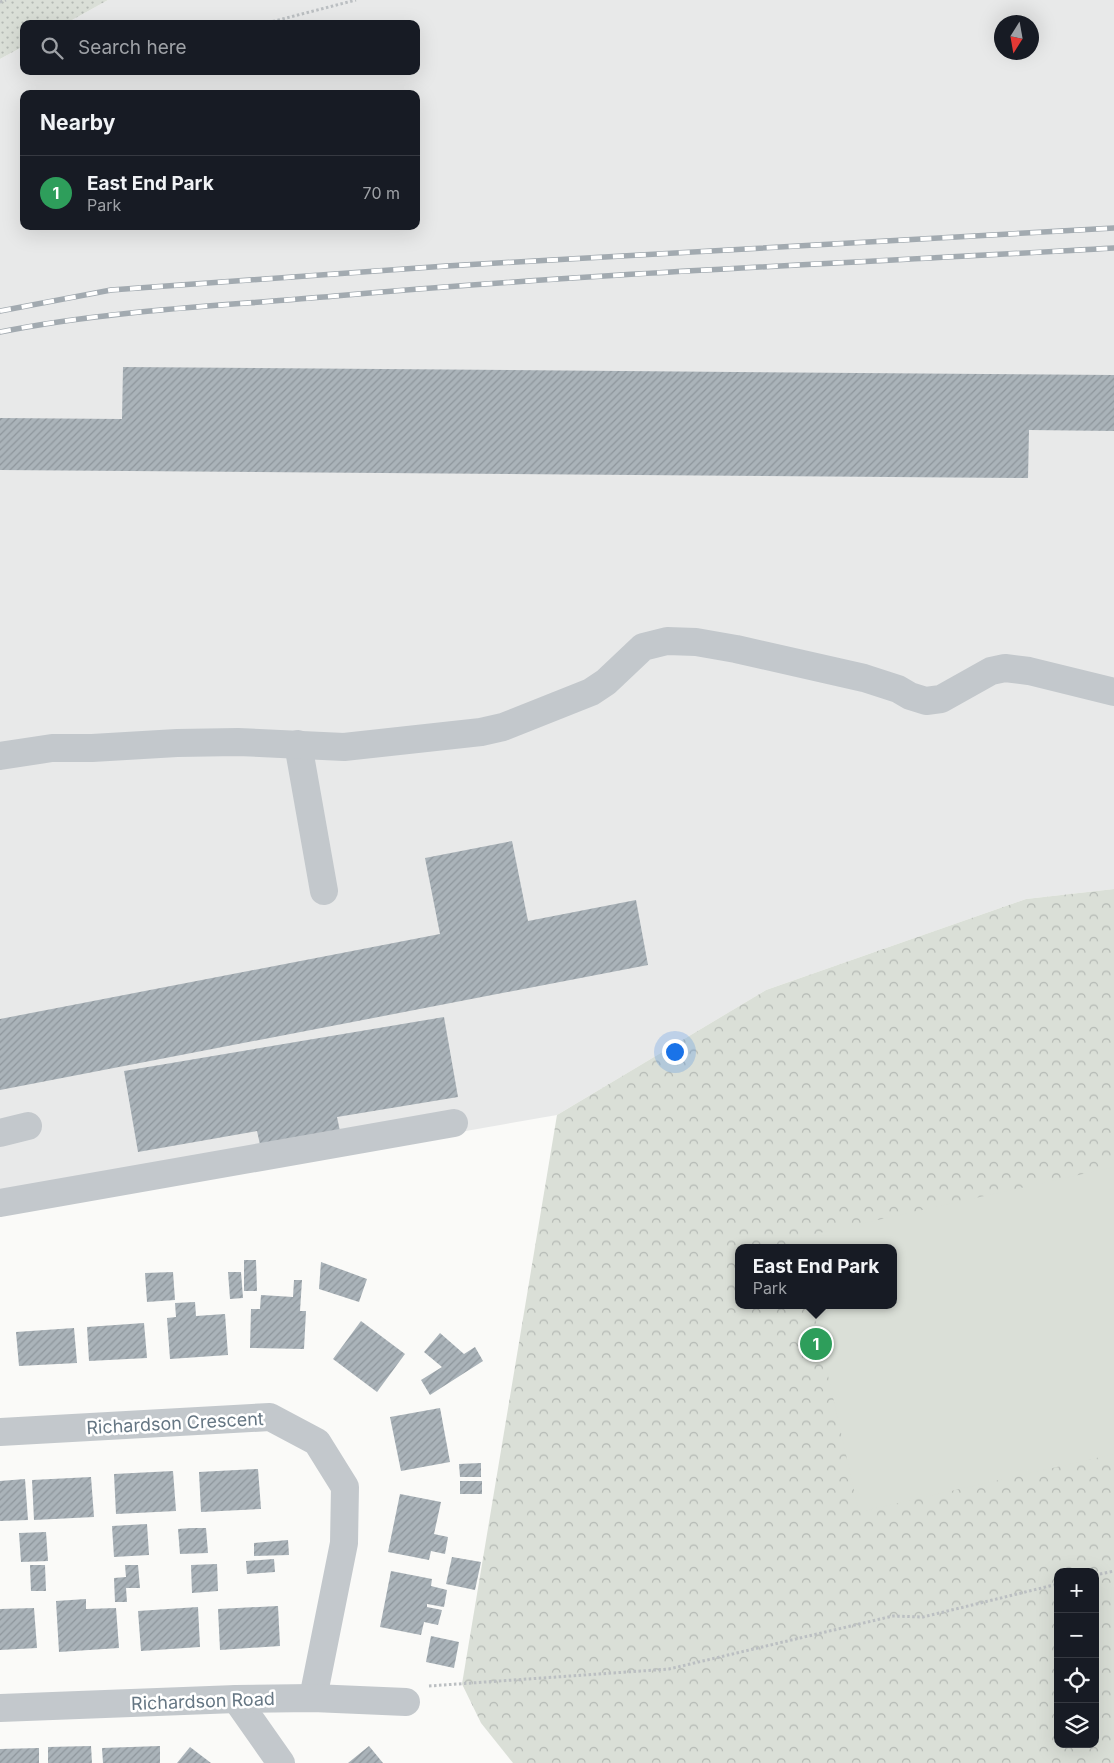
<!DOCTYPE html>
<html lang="en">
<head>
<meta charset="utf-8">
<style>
  :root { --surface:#171b24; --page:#20242c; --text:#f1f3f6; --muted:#9ea1a6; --line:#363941; --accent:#e4572e }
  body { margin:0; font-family:Inter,sans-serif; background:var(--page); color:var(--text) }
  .controls { position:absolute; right:15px; bottom:15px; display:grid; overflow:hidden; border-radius:10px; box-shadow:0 5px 20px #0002 }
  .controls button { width:45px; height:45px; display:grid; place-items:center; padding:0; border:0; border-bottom:1px solid var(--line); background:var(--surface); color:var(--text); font:25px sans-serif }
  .compass { position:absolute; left:994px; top:15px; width:45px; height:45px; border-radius:50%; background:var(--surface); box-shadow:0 5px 20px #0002; rotate:191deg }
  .you { position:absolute; left:674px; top:1051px; width:18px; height:18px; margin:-12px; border:4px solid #fff; border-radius:50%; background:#1a73e8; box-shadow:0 0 0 8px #1a73e833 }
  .badge { display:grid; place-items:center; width:32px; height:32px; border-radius:50%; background:var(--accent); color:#fff; font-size:16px; font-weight:700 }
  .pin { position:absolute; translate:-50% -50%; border:2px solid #fff; box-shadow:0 1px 5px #0006 }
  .popup { position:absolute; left:735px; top:1244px; width:162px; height:65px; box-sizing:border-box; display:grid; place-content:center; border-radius:10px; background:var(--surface); filter:drop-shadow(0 1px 4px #0005); font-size:16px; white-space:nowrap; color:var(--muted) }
  .popup b { font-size:19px; color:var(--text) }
  .popup::after { content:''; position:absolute; left:50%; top:100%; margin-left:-10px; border:10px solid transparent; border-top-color:var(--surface) }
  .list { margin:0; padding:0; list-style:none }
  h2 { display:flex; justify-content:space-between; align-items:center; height:65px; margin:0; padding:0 20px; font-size:21px }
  h2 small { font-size:16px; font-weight:400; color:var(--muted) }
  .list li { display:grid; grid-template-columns:32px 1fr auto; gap:15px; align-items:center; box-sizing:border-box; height:75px; padding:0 20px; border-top:1px solid var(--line) }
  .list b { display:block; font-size:19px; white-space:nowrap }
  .list p { margin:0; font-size:16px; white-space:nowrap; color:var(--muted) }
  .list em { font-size:16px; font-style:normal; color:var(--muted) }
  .icon { flex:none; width:28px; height:28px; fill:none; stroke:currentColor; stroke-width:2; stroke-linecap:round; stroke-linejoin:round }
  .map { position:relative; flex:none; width:1114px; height:1763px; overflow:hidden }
  .search { position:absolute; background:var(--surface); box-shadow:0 5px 20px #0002; left:20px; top:20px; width:400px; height:55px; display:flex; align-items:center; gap:12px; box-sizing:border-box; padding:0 18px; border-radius:10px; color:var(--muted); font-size:19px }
  .panel { position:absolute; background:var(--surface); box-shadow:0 5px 20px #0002; left:20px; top:90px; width:400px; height:140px; border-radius:10px }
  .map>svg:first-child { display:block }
</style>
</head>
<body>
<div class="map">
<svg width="1114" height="1763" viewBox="0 0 1114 1763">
  <defs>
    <pattern id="grass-dots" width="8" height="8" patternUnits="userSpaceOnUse" patternTransform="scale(1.25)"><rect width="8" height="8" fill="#dadfd7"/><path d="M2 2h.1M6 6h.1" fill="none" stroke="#b4b9b4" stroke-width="1.8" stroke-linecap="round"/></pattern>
    <pattern id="park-crowns" width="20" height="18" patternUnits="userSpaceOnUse" patternTransform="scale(1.25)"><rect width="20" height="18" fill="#dadfd7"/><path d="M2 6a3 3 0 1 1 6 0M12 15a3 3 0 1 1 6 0" fill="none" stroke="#b4b9b4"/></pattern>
    <pattern id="building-hatch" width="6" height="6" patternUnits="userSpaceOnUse" patternTransform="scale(1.25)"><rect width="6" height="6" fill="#aab3b9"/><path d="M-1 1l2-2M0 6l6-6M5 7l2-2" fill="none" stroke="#8e969c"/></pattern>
  </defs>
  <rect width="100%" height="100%" fill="#fafaf8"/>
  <!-- built -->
  <path fill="#e8e9e9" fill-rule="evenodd" d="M108,0H1114V889L1026,899L766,990L557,1115L0,1213V59L24,46V71H416V24H65ZM1002,22H1032V52H1002ZM24,94H416V226H24Z"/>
  <!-- grass -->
  <path fill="url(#grass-dots)" d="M0,0H108L65,24H24V46L0,59Z"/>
  <!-- park -->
  <path fill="url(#park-crowns)" fill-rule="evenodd" d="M1114,889V1763H513L481,1723L462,1684L557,1115L766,990L1026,899ZM738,1248H894V1305H738ZM1058,1572H1095V1744H1058Z"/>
  <!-- pitch -->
  <path fill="#dadfd7" d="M1114,1167V1454L859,1512L812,1305H894V1248H799L797,1238Z"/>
  <!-- building -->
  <g fill="url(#building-hatch)">
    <path d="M123,367L1114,375V431L1029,430L1028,478L0,470V418L122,419Z"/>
    <path d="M512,841L528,921L636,900L648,965L0,1090V1019L440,934L425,858Z"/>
    <path d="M444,1017L458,1097L337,1117L341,1136L261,1149L257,1131L138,1152L124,1071Z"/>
    <path d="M244,1260H256L257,1291H244Z"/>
    <path d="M321,1262L367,1279L359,1302L319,1289Z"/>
    <path d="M173,1272L175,1300L147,1302L145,1273Z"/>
    <path d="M228,1272H241L243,1298L230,1299Z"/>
    <path d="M294,1280H302L300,1311H306L304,1349L250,1348L251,1309H260L261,1295L293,1297Z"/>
    <path d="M195,1302L196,1316L225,1314L228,1355L170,1359L167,1318L176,1317L175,1303Z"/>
    <path d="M361,1321L405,1354L377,1392L333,1359Z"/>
    <path d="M144,1323L147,1358L89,1361L87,1327Z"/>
    <path d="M74,1328L77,1363L19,1366L16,1332Z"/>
    <path d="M440,1333L464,1354L475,1347L483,1361L430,1395L421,1380L442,1367L424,1352Z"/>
    <path d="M440,1408L450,1462L401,1471L390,1417Z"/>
    <path d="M481,1463V1477H460L459,1464Z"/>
    <path d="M258,1469L261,1509L201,1512L199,1472Z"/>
    <path d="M173,1471L176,1511L116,1514L114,1474Z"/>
    <path d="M91,1477L94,1517L34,1520L32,1480Z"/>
    <path d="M25,1479L28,1520L0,1521V1481Z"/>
    <rect x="460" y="1481" width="22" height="13"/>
    <path d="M400,1494L441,1502L434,1534L448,1537L445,1554L431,1551L429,1560L388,1552Z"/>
    <path d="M147,1524L149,1555L114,1557L112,1526Z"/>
    <path d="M192,1528H206L208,1553L180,1554L178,1529Z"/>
    <path d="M46,1532L48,1561L21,1562L19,1533Z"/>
    <path d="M288,1540L289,1555L254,1556V1543Z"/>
    <path d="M452,1557L481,1562L475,1590L446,1584Z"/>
    <path d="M274,1559L275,1572L247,1574L246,1561Z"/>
    <path d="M217,1564L218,1591L192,1593L191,1565Z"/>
    <path d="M30,1565H45L46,1591H31Z"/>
    <path d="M125,1565H138L140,1588H126L127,1602H115L114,1578L126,1577Z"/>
    <path d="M391,1571L432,1579L431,1586L447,1590L444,1607L427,1604V1607L442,1610L438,1625L424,1622L421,1635L380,1627Z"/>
    <path d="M86,1599V1609L116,1608L119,1648L59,1652L56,1601Z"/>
    <path d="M278,1606L280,1646L220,1650L218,1609Z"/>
    <path d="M198,1607L200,1647L141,1651L138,1611Z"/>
    <path d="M34,1608L37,1648L0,1650V1609Z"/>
    <path d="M431,1636L459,1642L454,1668L426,1662Z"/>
    <path d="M91,1746L92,1763H48V1747Z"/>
    <path d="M160,1746V1763H103L102,1748Z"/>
    <path d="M369,1746L383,1763H348Z"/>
    <path d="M190,1747L211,1763H177Z"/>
    <path d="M39,1748V1763H0V1749Z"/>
  </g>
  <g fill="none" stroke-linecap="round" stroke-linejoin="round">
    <!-- path -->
    <g stroke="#bbbfc2" stroke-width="3" stroke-dasharray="2.5 2.5" stroke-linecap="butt">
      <path d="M0,2L6,0"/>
      <path d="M263,24L356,0"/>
      <path d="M1095,1575L1114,1571"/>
      <path d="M429,1686L669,1669L893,1616L923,1617L1058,1584"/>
    </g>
    <!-- minor -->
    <g stroke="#c3c8cc" stroke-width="28">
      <path d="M298,744L324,891"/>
      <path d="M0,756L52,748H92L177,743L238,742L344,747L481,732L503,727L591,692L606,682L643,647L667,641L696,642L736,649L864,678L898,689L910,696L926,701L941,699L991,671L1005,668L1029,671L1114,692"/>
      <path d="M0,1133L28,1126"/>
      <path d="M0,1203L454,1123"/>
      <path d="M0,1432L270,1417L317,1442L345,1487L344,1543L313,1698"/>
      <path d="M236,1699L281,1763"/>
      <path d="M0,1708L236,1699L313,1698L406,1702"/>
    </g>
    <!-- rail casing -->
    <g stroke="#a2aab0" stroke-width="5.5">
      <g id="rail">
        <path d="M0,311L111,290L446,266L1114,228"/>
        <path d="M0,332C109,310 224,306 335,296C594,273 854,263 1114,248"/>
      </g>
    </g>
    <!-- rail -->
    <use href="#rail" stroke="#fff" stroke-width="4" stroke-dasharray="11" stroke-linecap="butt"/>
  </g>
  <g text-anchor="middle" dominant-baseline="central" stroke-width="5" stroke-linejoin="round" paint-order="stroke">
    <!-- street labels -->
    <g font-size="18" fill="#657683" stroke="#fff">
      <text transform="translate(175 1423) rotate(-3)">Richardson Crescent</text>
      <text transform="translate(203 1701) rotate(-2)">Richardson Road</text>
    </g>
  </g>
</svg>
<div class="controls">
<button>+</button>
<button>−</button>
<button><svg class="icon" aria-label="locate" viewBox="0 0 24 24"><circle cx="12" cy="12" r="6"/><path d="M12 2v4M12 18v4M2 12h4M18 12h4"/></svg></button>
<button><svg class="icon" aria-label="layers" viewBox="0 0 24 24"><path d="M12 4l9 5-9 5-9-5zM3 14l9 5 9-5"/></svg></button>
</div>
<svg class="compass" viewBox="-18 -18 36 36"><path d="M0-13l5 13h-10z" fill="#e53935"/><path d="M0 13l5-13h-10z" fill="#9ea1a6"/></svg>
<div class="you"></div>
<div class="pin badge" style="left:816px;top:1344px;background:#2e9e5b">1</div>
<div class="popup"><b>East End Park</b>Park</div>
<div class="search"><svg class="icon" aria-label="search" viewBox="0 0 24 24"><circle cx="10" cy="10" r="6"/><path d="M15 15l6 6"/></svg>Search here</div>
<section class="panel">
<h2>Nearby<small></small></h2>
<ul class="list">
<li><span class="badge" style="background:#2e9e5b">1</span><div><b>East End Park</b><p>Park</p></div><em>70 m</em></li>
</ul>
</section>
</div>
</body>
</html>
